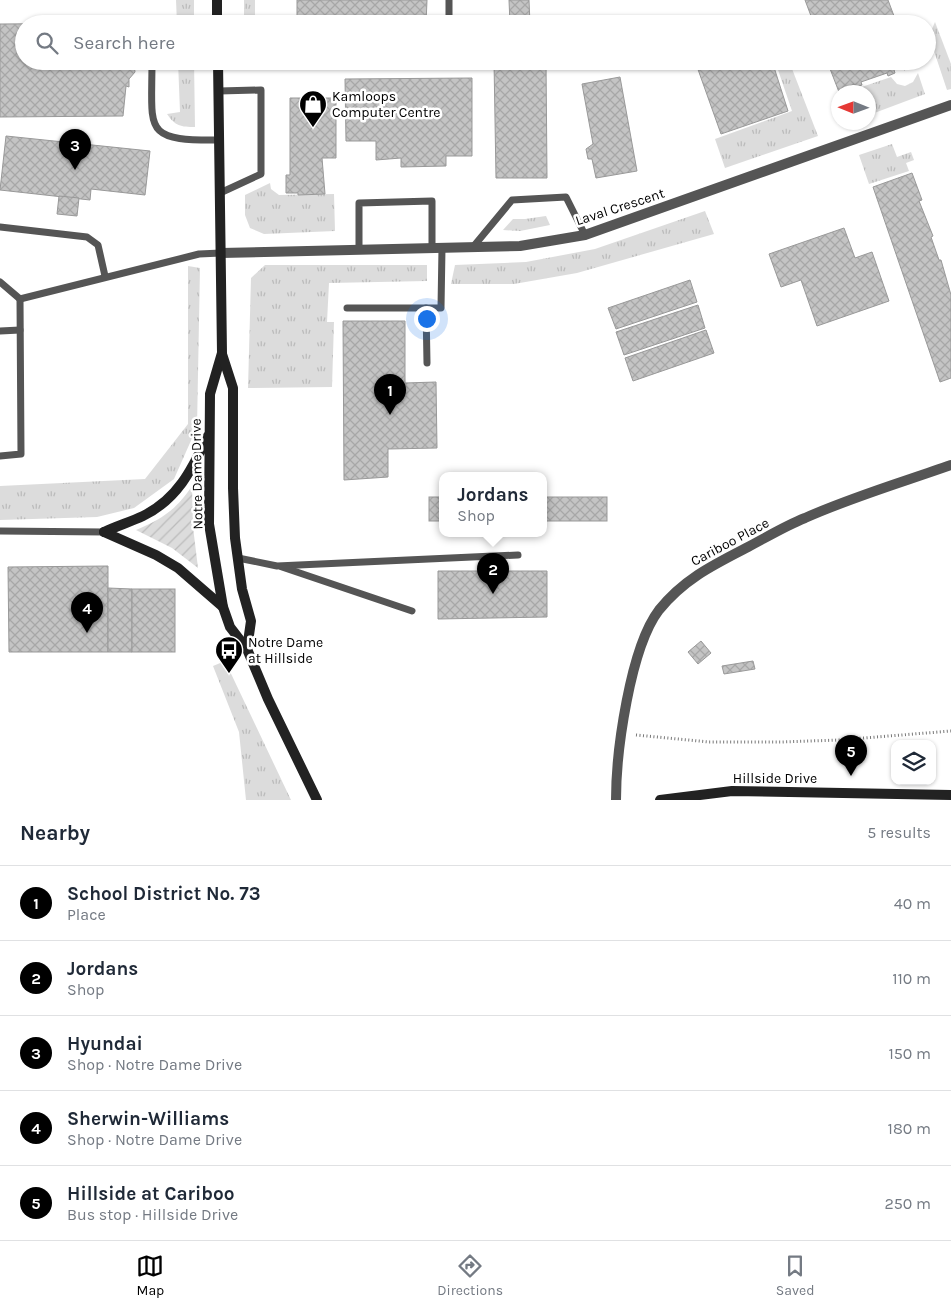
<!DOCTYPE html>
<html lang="en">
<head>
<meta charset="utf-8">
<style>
  :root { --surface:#fff; --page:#f2f2f3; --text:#1f2937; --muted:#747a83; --line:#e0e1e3; --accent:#000 }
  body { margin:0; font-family:Karla,sans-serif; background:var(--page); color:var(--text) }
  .controls { position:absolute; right:15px; bottom:15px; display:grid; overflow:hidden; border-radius:10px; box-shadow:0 1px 4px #0004 }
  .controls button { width:45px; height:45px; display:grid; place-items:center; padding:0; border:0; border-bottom:1px solid var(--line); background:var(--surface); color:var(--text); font:25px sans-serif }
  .compass { position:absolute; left:831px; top:85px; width:45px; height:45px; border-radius:50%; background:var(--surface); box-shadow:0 1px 4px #0004; rotate:271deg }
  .you { position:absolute; left:426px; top:318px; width:18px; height:18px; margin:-12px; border:4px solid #fff; border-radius:50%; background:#1a73e8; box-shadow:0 0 0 8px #1a73e833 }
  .badge { display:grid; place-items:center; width:32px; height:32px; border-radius:50%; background:var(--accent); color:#fff; font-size:16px; font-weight:700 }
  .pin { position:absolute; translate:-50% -41px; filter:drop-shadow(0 1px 2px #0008) }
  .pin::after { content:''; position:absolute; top:26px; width:18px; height:15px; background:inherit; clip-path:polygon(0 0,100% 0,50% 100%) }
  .popup { position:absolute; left:439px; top:472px; width:108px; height:65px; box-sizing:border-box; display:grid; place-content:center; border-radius:10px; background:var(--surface); filter:drop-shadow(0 1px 4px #0005); font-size:16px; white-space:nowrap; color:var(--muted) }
  .popup b { font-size:19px; color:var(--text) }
  .popup::after { content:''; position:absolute; left:50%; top:100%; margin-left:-10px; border:10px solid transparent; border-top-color:var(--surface) }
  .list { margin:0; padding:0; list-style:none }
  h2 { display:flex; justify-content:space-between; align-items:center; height:65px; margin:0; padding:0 20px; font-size:21px }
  h2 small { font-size:16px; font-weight:400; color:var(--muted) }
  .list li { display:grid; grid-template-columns:32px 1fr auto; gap:15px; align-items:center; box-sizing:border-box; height:75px; padding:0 20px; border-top:1px solid var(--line) }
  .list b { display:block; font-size:19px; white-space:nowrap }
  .list p { margin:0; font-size:16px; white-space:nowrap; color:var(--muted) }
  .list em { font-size:16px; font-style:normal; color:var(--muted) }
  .icon { flex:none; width:28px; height:28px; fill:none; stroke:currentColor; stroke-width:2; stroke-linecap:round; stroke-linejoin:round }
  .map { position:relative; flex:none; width:951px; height:800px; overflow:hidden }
  .search { position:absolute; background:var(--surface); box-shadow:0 1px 4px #0004; left:15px; right:15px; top:15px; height:55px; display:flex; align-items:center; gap:12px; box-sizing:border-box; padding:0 18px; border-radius:28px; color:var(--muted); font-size:19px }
  .sheet { height:440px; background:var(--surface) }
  nav { display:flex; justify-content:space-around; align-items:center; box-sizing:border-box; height:70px; border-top:1px solid var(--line); background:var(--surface); font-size:14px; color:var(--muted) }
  nav a { display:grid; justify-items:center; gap:2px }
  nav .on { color:var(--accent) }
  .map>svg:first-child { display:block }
</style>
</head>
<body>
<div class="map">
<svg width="951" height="800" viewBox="0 0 951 800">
  <defs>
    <pattern id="grass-tufts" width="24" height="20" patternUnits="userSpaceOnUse" patternTransform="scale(1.25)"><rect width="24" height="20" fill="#dcdcdc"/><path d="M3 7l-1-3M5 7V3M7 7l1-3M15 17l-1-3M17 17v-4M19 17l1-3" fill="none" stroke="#bbb"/></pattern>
    <pattern id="garden-furrows" width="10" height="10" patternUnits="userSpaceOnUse" patternTransform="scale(1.25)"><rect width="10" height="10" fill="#dcdcdc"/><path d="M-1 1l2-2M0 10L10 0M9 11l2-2" fill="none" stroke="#bbb"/></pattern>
    <pattern id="building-cross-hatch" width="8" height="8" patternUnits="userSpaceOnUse" patternTransform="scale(1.25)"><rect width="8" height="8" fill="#c4c4c4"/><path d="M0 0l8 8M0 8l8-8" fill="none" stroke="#a7a7a7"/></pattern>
  </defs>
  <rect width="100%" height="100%" fill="#fff"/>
  <!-- grass -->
  <g fill="url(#grass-tufts)">
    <path d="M176,0H194V24H177Z"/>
    <rect x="244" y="0" width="11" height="24"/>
    <path d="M935,22L951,64V89L947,90L929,36Z"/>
    <path d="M178,61H194L195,127C181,127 175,126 167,114L180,112Z"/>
    <path d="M775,61H789L818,136L725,168L715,139L792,111Z"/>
    <path d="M918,73L925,94L869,115L868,92H847L891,77L897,84L905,86L913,82Z"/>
    <path d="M892,144L897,157L911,152L914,160L906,163L909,171L869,184L859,155Z"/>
    <path d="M270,183L271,189L279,195L334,194L335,231L264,234L250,228L245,215V195Z"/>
    <path d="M705,211L714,234L577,273L514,284H451L455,265L526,262L595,249Z"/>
    <path d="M546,216L550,225L520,231L503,230L513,219H525Z"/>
    <path d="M265,265H427V281L329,283L327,322H334L332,387L248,388L251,278Z"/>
    <path d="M188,266L200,268L197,427L174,479L134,508L97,517L0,520V486L145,479L188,424Z"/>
    <path d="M225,661L291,800H246L239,732L213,666Z"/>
  </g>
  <!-- garden -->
  <path fill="url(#garden-furrows)" d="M192,486L193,527L198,568L172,548L136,530C162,519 176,510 192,486Z"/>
  <!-- building -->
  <g fill="url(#building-cross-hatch)" stroke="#999">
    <path d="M297,0H427L426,24H297Z"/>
    <path d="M509,0H529L530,24H510Z"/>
    <path d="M805,0H888L897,24H814Z"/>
    <path d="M123,23L24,24V61H131L134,65L135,72L129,79V87L126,86L123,116L0,117V24Z"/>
    <path d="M494,61H546L547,178H496Z"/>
    <path d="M695,61H772L788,111L721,134Z"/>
    <path d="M827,61H910L912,67L904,70L903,67L894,70L895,73L888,76L887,73L861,82L862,85L855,87L854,84L839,92Z"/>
    <path d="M620,77L637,171L596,178L592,159H588L586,149L593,144L582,84Z"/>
    <path d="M472,78V156H446V166L401,167V158L376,160V141H346L345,79Z"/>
    <path d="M290,98H336V158H322L325,194L298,195V193H286V175H290Z"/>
    <path d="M6,136L150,151L145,195L91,189L90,200L0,190Z"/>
    <path d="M912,173L922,200L919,201L933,236L931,237L939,260H941L951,295V378L940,382L873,187Z"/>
    <path d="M59,196L79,198L77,216L57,214Z"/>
    <path d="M844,228L855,258L872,252L889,301L817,326L801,280L781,287L769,254Z"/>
    <path d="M690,280L697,302L616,329L608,308Z"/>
    <path d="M698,305L705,328L624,355L616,332Z"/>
    <path d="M343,321H405V383L436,382L437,448L388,449V477L344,480Z"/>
    <path d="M706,330L714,353L633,381L625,358Z"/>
    <rect x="429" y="497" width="14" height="24"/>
    <rect x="543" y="497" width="64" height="24"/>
    <path d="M108,566V652H9L8,567Z"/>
    <path d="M438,571H547V617L438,619Z"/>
    <path d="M108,588L132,589V652H108Z"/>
    <rect x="132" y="589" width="43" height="63"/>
    <path d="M701,641L711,653L698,664L688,652Z"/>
    <path d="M753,661L755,669L724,674L722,666Z"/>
  </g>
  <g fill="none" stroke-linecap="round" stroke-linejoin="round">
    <!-- path -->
    <path stroke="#777" stroke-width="3" stroke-dasharray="1 2.5" stroke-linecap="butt" d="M636,735L709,742H782L839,740L951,731"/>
    <!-- lane -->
    <g stroke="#555" stroke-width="7">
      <path d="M449,0V24"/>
      <path d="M152,61C152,131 142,141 219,140"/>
      <path d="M219,91L261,90V174L220,193"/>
      <path d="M0,227L87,237L98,245L105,276"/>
      <path d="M473,247L512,200L566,197L585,235"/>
      <path d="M359,249V203L432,201V248"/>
      <path d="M0,282L20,299L199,254L221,253"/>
      <path d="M347,308H441L442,248"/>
      <path d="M426,308L427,363"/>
      <path d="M0,331L20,330"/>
      <path d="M0,456L21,454L20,299"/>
      <path d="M0,531L104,532"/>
      <path d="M238,558L277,566L518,555"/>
      <path d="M282,567L412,611"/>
    </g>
    <!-- street -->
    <g stroke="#555" stroke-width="10">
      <path d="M221,253L520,246L585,235L951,105"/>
      <path d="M616,800C616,752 630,648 659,610C684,579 713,565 748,547C767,537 785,526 805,518C852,497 903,482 951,465"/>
    </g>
    <!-- secondary -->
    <g stroke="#222" stroke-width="10">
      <path d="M217,0V24"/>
      <path d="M218,61L222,353L210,394L209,524L223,607L230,627L247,649L268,699L317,800"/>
      <path d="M222,354L233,388V488L235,538L242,589L251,621L247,649"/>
      <path d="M104,532C117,526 130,522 143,516C178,499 192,469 208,436"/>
      <path d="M104,532L156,555L178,568L223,607"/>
      <path d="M660,800L732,791L951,795"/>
    </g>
  </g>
  <!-- icons -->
  <defs>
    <g id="shop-pin" transform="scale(1.4375)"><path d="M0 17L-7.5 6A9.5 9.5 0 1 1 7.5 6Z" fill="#000" stroke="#fff"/><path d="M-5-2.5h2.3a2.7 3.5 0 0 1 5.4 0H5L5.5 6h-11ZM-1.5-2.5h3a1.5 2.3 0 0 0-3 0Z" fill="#fff"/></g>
    <g id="bus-pin" transform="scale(1.4375)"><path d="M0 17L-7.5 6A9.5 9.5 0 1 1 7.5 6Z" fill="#000" stroke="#fff"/><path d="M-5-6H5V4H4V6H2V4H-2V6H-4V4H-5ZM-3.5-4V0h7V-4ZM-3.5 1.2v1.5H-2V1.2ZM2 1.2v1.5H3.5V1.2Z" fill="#fff"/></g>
  </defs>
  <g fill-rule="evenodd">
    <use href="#shop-pin" x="313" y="104"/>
    <use href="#bus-pin" x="229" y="650"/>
  </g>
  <g text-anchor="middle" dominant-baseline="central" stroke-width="5" stroke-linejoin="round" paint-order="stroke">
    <!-- poi labels -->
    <g font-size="14" fill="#000" stroke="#fff" text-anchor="start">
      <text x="332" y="96">Kamloops<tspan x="332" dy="16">Computer Centre</tspan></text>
      <text x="248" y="642">Notre Dame<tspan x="248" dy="16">at Hillside</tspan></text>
    </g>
    <!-- street labels -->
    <g font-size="14" fill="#000" stroke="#fff">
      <text transform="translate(620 207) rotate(-18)">Laval Crescent</text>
      <text transform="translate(197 474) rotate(-91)">Notre Dame Drive</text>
      <text transform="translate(730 542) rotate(-28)">Cariboo Place</text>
      <text x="775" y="778">Hillside Drive</text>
    </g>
  </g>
</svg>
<div class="controls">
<button><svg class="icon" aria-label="layers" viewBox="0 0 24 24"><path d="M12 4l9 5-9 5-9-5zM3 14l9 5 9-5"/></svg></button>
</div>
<svg class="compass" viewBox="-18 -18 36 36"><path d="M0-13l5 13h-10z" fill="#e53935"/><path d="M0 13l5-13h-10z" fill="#747a83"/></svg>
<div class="you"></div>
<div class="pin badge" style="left:390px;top:415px">1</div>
<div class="pin badge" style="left:493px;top:594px">2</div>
<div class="popup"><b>Jordans</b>Shop</div>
<div class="pin badge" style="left:75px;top:170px">3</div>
<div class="pin badge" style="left:87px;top:633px">4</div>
<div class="pin badge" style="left:851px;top:776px">5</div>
<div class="search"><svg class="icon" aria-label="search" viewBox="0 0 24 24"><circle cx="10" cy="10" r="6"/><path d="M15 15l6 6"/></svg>Search here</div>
</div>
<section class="sheet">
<h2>Nearby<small>5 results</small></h2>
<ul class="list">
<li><span class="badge">1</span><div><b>School District No. 73</b><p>Place</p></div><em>40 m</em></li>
<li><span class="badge">2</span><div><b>Jordans</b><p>Shop</p></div><em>110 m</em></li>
<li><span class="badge">3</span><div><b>Hyundai</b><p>Shop · Notre Dame Drive</p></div><em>150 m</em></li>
<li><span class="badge">4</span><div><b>Sherwin-Williams</b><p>Shop · Notre Dame Drive</p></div><em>180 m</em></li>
<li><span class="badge">5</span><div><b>Hillside at Cariboo</b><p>Bus stop · Hillside Drive</p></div><em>250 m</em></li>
</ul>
</section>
<nav>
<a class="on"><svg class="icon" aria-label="map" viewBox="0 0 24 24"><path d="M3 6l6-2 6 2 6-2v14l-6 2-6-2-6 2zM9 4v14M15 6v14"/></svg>Map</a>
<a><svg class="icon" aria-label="directions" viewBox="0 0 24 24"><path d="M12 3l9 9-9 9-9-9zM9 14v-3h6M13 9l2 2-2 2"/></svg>Directions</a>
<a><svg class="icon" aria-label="saved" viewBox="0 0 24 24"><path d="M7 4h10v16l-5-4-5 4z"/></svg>Saved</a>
</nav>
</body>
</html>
